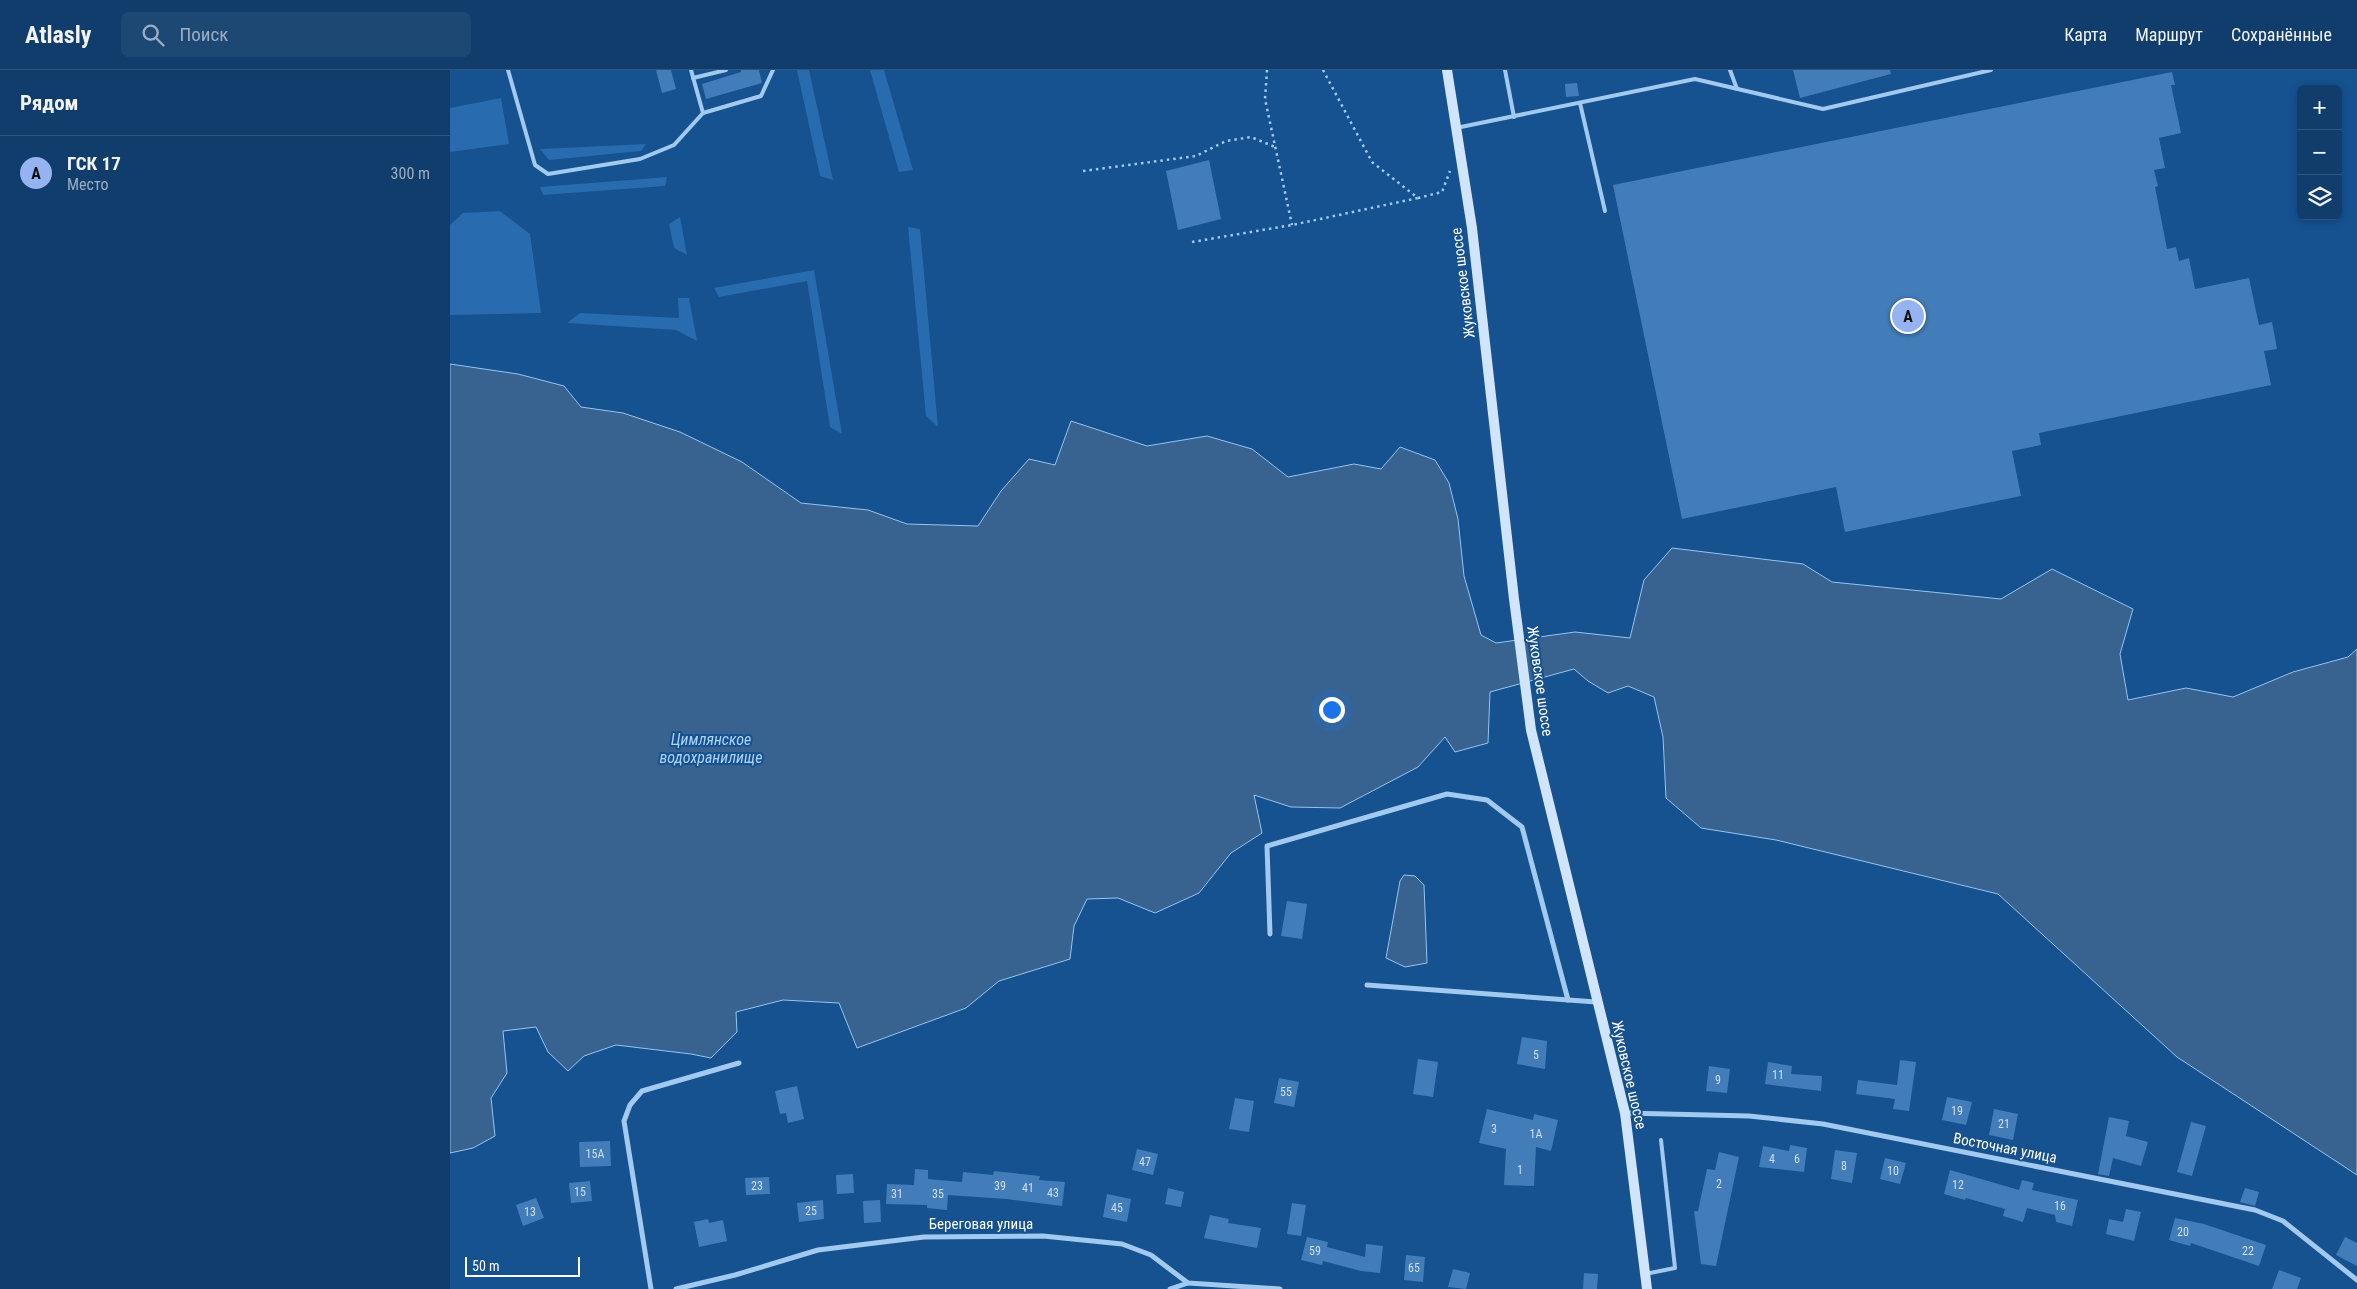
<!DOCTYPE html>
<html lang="ru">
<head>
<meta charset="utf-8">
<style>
  :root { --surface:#103d6c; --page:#1e4874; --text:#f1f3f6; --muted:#9caec2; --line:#30567f; --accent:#95b2f1 }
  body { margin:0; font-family:"Roboto Condensed",sans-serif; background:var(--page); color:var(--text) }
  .controls { position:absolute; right:15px; top:15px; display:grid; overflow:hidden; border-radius:8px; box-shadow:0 2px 8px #0003 }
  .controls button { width:45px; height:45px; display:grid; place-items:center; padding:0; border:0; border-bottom:1px solid var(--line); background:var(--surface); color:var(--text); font:25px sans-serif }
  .scale { position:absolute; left:15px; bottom:12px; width:115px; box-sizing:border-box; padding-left:5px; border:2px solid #fff; border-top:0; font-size:14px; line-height:18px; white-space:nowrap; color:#fff; -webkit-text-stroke:4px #165190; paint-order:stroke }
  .you { position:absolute; left:881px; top:639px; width:18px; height:18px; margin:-12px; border:4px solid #fff; border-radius:50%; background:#1a73e8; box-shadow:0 0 0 8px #1a73e833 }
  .badge { display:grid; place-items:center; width:32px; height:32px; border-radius:50%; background:var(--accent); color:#111; font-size:16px; font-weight:700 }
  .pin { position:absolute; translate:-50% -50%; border:2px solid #fff; box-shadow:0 1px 5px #0006 }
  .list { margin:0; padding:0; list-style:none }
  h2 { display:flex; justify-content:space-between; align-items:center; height:65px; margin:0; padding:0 20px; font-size:21px }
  h2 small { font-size:16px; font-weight:400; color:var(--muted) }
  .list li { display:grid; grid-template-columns:32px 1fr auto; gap:15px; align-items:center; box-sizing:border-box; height:75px; padding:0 20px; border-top:1px solid var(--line) }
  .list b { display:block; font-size:19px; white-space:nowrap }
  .list p { margin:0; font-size:16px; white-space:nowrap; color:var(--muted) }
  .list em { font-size:16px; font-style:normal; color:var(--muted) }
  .icon { flex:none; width:28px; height:28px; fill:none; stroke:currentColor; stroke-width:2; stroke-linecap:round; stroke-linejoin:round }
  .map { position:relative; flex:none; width:1907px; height:1219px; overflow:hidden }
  header { display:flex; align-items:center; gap:30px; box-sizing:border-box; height:70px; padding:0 25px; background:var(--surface); border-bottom:1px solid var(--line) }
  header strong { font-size:24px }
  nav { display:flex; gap:28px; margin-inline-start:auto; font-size:18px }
  .search { width:350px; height:45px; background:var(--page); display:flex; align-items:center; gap:12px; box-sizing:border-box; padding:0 18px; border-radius:8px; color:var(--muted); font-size:19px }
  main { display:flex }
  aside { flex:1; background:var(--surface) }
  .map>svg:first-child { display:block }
</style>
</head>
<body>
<header>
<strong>Atlasly</strong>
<div class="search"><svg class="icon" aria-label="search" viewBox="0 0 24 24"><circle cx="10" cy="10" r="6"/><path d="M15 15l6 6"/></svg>Поиск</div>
<nav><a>Карта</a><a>Маршрут</a><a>Сохранённые</a></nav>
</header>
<main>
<aside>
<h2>Рядом<small></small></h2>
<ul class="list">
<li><span class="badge">A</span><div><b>ГСК 17</b><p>Место</p></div><em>300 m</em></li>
</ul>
</aside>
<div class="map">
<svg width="1907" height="1219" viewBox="0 0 1907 1219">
  <rect width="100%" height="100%" fill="#165190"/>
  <!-- green -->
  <g fill="#286bae">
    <path d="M347,0H359L383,110L370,106Z"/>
    <path d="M420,0H434L463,100L449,102Z"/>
    <path d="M51,28L59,74L0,82V38Z"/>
    <path d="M196,74L191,81L99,90L90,79Z"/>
    <path d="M217,107L215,116L93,125L90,117Z"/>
    <path d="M50,141L80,164L91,243L0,245V155L13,143Z"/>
    <path d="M230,147L237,185L224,178L219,154Z"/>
    <path d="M458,157L470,159L488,357L476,346Z"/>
    <path d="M364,200L392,364L380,357L357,211L269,227L264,218Z"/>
    <path d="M228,228H239L247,271L226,260L117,253L130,243L229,248Z"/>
  </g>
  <!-- water -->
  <g fill="#386390" stroke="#94c5f3">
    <path d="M0,294L68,304L114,316L131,337L173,343L230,362L292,392L351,433L418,440L457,454L528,456L551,421L579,389L605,395L621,351L697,376L757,366L802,379L838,407L904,394L931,399L950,377L985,390L999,413L1008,449L1014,506L1031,565L1046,573L1125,562L1180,568L1194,510L1222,478L1353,494L1382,512L1551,529L1602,499L1683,539L1670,584L1678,630L1736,618L1783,627L1843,602L1898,587L1907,579V1105L1727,987L1548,824L1326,770L1251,758L1216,728L1213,667L1204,627L1178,616L1158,623L1138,611L1124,599L1040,622L1038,673L1005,682L995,667L968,697L890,738L841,737L804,725L812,763L781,783L749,823L705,843L668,828L637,829L624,856L620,889L549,911L516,938L407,978L389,933L333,930L286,942L287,962L261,988L241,984L166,975L134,986L118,1001L98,982L86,957L53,961L57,1003L41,1028L45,1066L23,1078L0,1083Z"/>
    <path d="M954,805L965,806L974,815L977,893L955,897L936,888L950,811Z"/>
  </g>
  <!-- building -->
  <g fill="#437db9">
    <path d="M206,0H221L226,19L212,23Z"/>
    <path d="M291,0H309L312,13L256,29L252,14L291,2Z"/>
    <path d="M1343,0H1440L1441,4L1350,28Z"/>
    <path d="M1722,2L1725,15H1721L1731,63L1709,68L1715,98L1704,100L1708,116L1705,117L1717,179L1726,177L1729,191L1739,188L1745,219L1799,208L1809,255L1822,252L1827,279L1814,281L1821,315L1589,363L1591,375L1562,381L1571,426L1395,462L1386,417L1232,449L1163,115Z"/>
    <path d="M1127,13L1129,26L1116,27L1115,14Z"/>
    <path d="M759,90L771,149L728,160L716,101Z"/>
    <path d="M837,831L857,834L852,869L831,866Z"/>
    <path d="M1072,967L1097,971L1095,999L1067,994Z"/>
    <path d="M968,989L988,992L983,1027L963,1024Z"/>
    <path d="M1450,990L1466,992L1459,1041L1443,1039L1445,1029L1406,1024L1408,1010L1447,1015Z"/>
    <path d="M1318,992L1342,996L1341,1004L1372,1006L1371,1021L1315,1014Z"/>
    <path d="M1259,996L1280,999L1277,1023L1256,1021Z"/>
    <path d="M829,1008L849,1012L844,1037L824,1033Z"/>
    <path d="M347,1016L354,1049L338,1053L336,1043L330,1044L325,1021Z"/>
    <path d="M1497,1027L1522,1032L1516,1055L1492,1050Z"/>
    <path d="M785,1028L804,1031L799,1062L779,1059Z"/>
    <path d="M1037,1039L1083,1050L1084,1044L1108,1050L1101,1081L1086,1077L1084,1116L1054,1115L1056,1079L1029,1073Z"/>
    <path d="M1544,1039L1568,1044L1563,1070L1539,1065Z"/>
    <path d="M1659,1047L1679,1051L1676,1066L1698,1072L1691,1096L1663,1088L1659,1106L1648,1104Z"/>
    <path d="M1741,1052L1756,1056L1742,1106L1727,1102Z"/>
    <path d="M160,1071L161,1096L130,1097L129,1072Z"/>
    <path d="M1340,1075L1357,1078L1354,1102L1309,1097L1313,1076L1339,1081Z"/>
    <path d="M687,1079L708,1084L703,1105L682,1100Z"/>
    <path d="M1385,1080L1407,1083L1402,1113L1381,1109Z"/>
    <path d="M1269,1082L1289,1087L1266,1196L1251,1194L1244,1141H1248L1257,1099L1265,1100Z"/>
    <path d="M1435,1088L1456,1093L1450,1114L1430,1109Z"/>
    <path d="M465,1099L478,1100V1109L512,1112L513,1102L543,1105L544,1101L590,1106L589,1110L615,1112L612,1136L556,1129L498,1125L497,1140L477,1138V1135L436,1134L437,1114L464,1115Z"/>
    <path d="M1500,1100L1569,1120L1572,1110L1584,1113L1582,1120L1628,1130L1622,1156L1606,1152L1605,1145L1577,1138L1573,1152L1553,1146L1555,1139L1516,1128L1515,1130L1494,1124Z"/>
    <path d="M403,1104L404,1123L387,1124L386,1105Z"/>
    <path d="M319,1107L320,1124L296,1125L295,1108Z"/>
    <path d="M140,1111L142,1131L121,1133L119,1113Z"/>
    <path d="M718,1118L734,1122L731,1137L715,1134Z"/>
    <path d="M1795,1118L1809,1122L1805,1136L1790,1132Z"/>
    <path d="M657,1124L681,1129L677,1152L653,1147Z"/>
    <path d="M86,1128L94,1148L73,1156L66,1135Z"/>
    <path d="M373,1130L374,1149L349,1152L347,1133Z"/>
    <path d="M430,1130L431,1152L414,1153L413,1131Z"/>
    <path d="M842,1133L856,1135L851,1166L837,1164Z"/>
    <path d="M1676,1139L1691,1142L1684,1171L1656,1164L1659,1149L1673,1152Z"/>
    <path d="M760,1145L779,1149L778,1153L811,1158L807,1178L754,1168Z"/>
    <path d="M1725,1148L1754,1154L1816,1175L1809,1196L1741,1173L1740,1176L1719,1170Z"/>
    <path d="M258,1149L259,1153L273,1150L277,1171L249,1177L244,1152Z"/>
    <path d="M857,1167L878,1172L877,1177L915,1187L916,1174L933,1176L930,1203L911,1201L873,1191L872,1195L851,1190Z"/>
    <path d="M1895,1167L1907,1173V1196L1886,1185Z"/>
    <path d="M956,1185L975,1187L973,1212L954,1210Z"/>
    <path d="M1003,1199L1020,1203L1016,1219L998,1217Z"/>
    <path d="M1829,1200L1851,1208L1847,1219H1822Z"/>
    <path d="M1134,1203L1148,1204L1147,1219H1133Z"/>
  </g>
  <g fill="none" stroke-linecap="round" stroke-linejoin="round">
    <!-- path -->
    <g stroke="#a2c9f0" stroke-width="2.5" stroke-dasharray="2.5 4" stroke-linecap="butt">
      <path d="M817,0L815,29L842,155"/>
      <path d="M873,0L922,92L968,128L992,122L1000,101"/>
      <path d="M633,101L746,86L776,71L801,67L825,77"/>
      <path d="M742,172L842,155L968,128"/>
    </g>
    <!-- service -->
    <g stroke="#a2c9f0" stroke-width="4">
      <path d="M58,0L85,95L98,104L190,89L224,75L253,43L241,0"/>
      <path d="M1055,0L1064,47"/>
      <path d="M1280,0L1287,19"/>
      <path d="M243,8L276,0"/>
      <path d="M1130,33L1155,141"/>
      <path d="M253,43L311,26L323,0"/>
      <path d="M1006,58L1245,9L1373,39L1541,0"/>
      <path d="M1195,1204L1225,1198L1211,1070"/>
    </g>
    <!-- minor -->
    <g stroke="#a2c9f0" stroke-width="5">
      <path d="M820,864L817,776L997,724L1037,730L1072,757L1118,930"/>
      <path d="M917,915L1146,932"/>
      <path d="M1175,1043L1299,1046L1373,1054L1805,1140L1833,1151L1907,1210"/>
      <path d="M201,1219L174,1051L180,1035L192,1021L289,993"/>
      <path d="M226,1219L285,1205L368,1180L474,1167L593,1166L672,1174L701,1185L738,1213L830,1219"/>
      <path d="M720,1219L738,1213"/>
    </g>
    <!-- secondary -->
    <path stroke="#d0e5fb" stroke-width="10" d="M997,0L1022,158L1064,529L1081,660L1175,1043L1197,1219"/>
  </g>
  <g text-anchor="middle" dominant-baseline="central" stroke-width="4" stroke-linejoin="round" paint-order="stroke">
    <!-- number labels -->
    <g font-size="12" fill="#d0deee">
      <text x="1086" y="985">5</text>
      <text x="1328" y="1005">11</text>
      <text x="1268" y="1010">9</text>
      <text x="836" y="1022">55</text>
      <text x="1507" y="1041">19</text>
      <text x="1554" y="1054">21</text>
      <text x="1044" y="1059">3</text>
      <text x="1086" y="1064">1А</text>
      <text x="145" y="1084">15А</text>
      <text x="1322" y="1089">4</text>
      <text x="1347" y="1089">6</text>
      <text x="695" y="1092">47</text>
      <text x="1394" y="1096">8</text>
      <text x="1070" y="1100">1</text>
      <text x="1443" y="1101">10</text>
      <text x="1269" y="1114">2</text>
      <text x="1508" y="1115">12</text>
      <text x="307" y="1116">23</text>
      <text x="550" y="1116">39</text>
      <text x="578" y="1118">41</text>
      <text x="130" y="1122">15</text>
      <text x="603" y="1123">43</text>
      <text x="447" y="1124">31</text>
      <text x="488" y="1124">35</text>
      <text x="1610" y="1136">16</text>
      <text x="667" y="1138">45</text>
      <text x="361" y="1141">25</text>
      <text x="80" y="1142">13</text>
      <text x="1733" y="1162">20</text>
      <text x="865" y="1181">59</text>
      <text x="1798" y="1181">22</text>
      <text x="964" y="1198">65</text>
    </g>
    <!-- street labels -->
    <g font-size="15" fill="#fff" stroke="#165190">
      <text transform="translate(1013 213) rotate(-97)">Жуковское шоссе</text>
      <text transform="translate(1090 611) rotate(82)">Жуковское шоссе</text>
      <text transform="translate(1179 1005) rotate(77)">Жуковское шоссе</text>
      <text transform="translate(1555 1078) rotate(11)">Восточная улица</text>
      <text x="531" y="1154">Береговая улица</text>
    </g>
    <!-- water labels -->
    <g font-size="16" font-style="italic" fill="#aed3f7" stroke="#165190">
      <text x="261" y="669">Цимлянское<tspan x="261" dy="18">водохранилище</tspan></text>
    </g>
  </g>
</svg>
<div class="controls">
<button>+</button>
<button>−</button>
<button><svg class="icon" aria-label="layers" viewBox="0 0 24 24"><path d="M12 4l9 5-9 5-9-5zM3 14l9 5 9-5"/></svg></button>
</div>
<div class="scale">50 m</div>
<div class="you"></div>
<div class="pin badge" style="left:1458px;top:246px">A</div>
</div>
</main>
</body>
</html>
